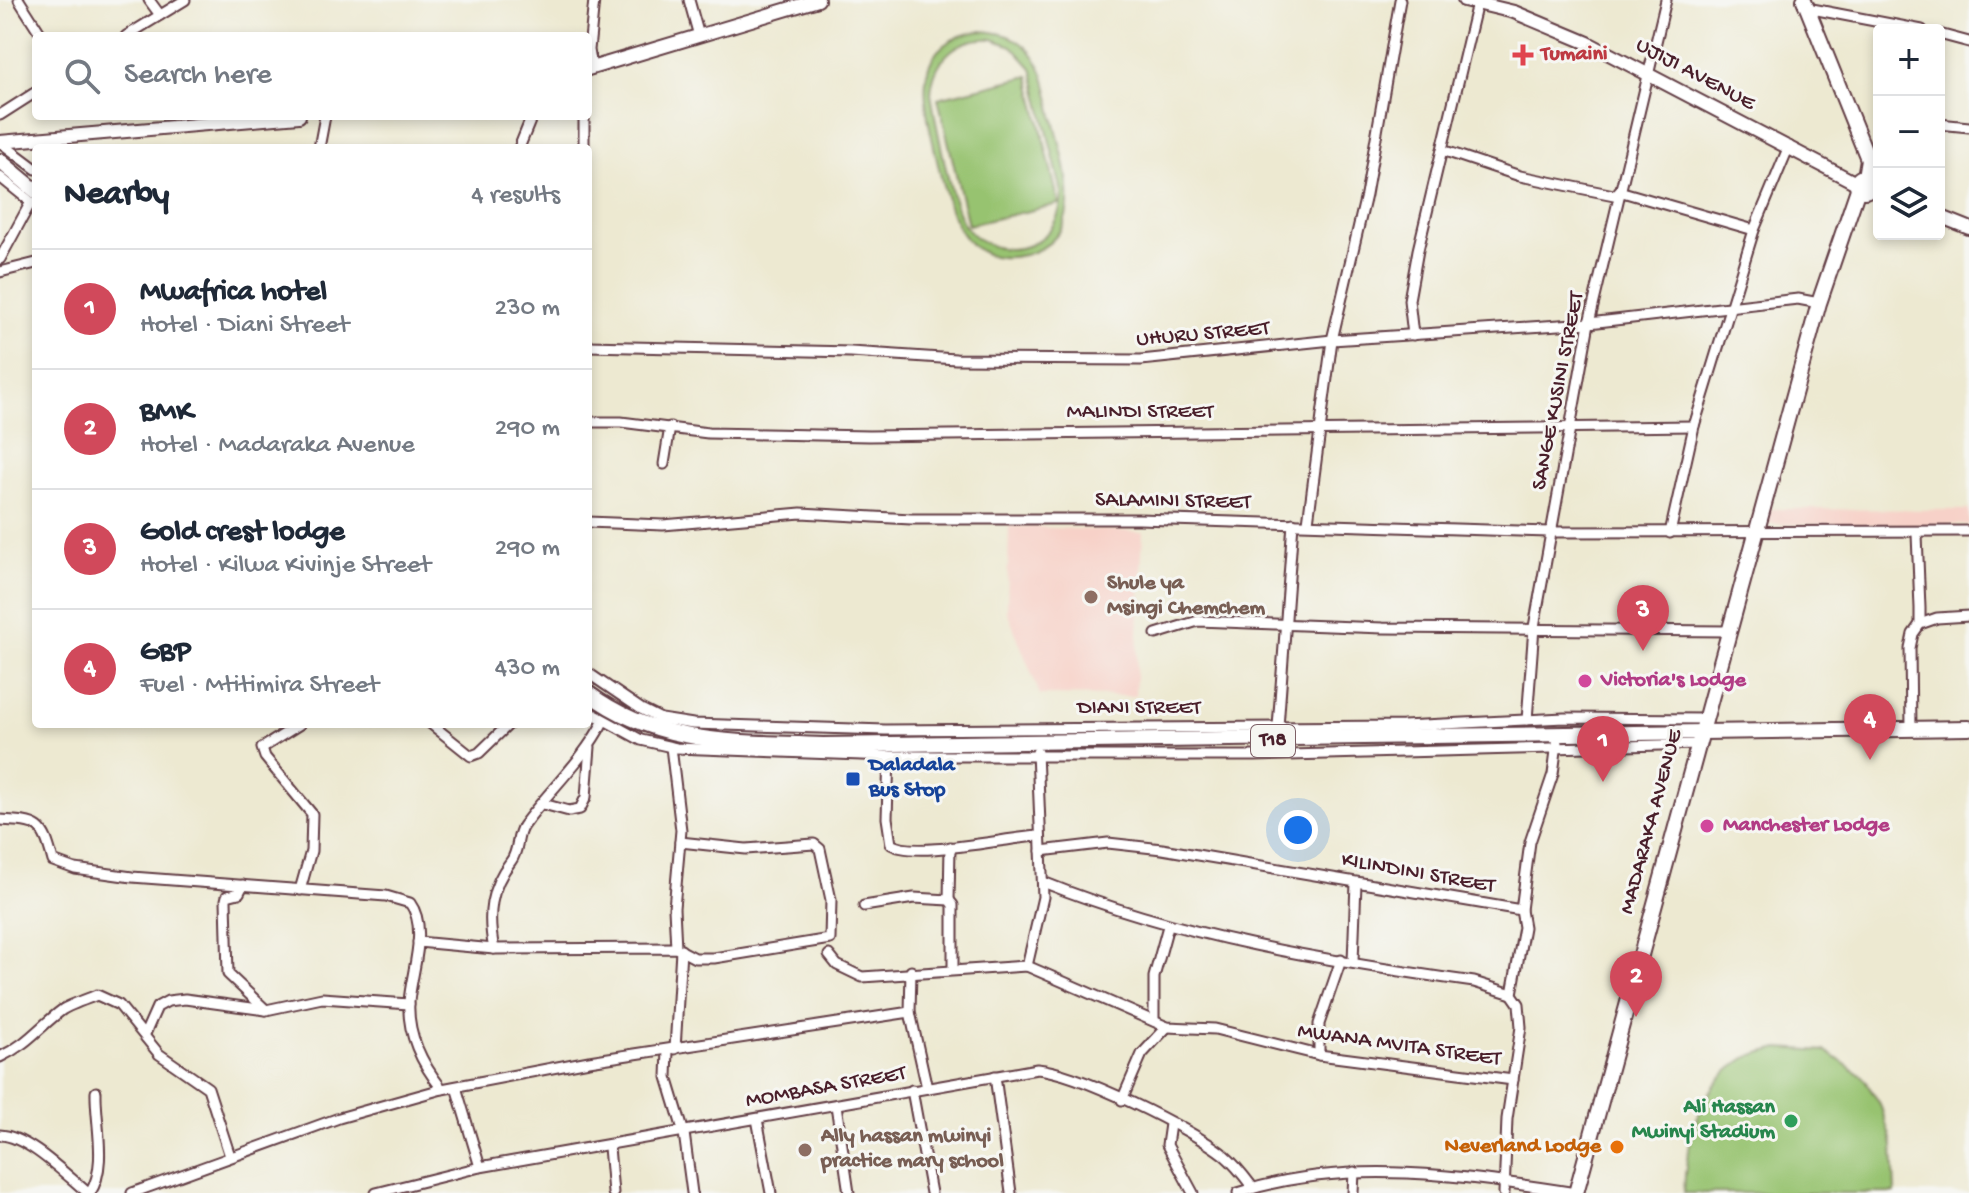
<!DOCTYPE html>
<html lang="en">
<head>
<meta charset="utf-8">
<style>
  :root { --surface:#fff; --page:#f6f6f7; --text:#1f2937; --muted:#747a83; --line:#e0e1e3; --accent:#d1495b }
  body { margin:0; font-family:"Gochi Hand",sans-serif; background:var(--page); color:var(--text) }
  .controls { position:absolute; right:24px; top:24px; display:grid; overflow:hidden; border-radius:8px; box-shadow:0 4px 12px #0003 }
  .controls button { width:72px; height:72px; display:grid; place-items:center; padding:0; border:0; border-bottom:2px solid var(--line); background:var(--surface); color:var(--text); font:40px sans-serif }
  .you { position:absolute; left:1298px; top:830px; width:28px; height:28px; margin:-20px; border:6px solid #fff; border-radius:50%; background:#1a73e8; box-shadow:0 0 0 12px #1a73e833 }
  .badge { display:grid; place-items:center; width:52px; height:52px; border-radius:50%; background:var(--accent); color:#fff; font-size:26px; font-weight:700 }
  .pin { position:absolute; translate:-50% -66px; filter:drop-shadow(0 2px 4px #0008) }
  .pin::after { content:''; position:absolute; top:42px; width:28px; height:24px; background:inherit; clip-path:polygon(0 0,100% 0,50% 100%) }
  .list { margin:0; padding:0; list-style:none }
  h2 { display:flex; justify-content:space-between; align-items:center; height:104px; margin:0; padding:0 32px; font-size:34px }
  h2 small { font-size:26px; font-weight:400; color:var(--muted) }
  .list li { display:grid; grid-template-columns:52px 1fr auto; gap:24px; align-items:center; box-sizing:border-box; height:120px; padding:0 32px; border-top:2px solid var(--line) }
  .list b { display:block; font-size:30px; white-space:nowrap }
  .list p { margin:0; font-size:26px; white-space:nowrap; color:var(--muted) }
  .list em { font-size:26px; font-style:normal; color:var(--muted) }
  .icon { flex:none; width:44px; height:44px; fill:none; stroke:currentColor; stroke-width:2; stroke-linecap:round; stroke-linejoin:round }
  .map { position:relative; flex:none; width:1969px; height:1193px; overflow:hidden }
  .search { position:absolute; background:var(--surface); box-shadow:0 4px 12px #0003; left:32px; top:32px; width:560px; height:88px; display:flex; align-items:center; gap:20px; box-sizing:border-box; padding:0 28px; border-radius:8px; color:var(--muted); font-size:30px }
  .panel { position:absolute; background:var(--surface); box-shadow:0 4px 12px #0003; left:32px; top:144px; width:560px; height:584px; border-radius:8px }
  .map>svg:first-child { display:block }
</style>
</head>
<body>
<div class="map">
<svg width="1969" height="1193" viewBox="0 0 1969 1193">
  <rect width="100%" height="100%" fill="#f6f6f2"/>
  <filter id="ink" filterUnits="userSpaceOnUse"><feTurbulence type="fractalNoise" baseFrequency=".0125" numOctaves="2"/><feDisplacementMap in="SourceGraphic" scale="16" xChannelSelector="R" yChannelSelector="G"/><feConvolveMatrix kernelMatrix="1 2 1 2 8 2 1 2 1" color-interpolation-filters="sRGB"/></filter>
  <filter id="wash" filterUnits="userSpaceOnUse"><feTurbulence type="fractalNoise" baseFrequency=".006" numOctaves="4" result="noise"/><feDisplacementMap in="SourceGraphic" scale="32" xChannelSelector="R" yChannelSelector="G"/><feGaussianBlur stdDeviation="1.8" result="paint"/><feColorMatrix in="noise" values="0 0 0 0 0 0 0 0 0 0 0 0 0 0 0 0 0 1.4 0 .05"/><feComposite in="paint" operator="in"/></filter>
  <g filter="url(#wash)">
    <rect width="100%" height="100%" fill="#ede9d1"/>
    <!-- built -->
    <g fill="#f7d1c8">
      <path d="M1767,509L1969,510V525L1767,524Z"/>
      <path d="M1009,526L1143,532L1135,696L1040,695L1007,611Z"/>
    </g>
    <!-- green -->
    <g fill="#97c370" stroke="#70714e" stroke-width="2" fill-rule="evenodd">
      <path d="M981,31C998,32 1013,35 1026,47C1046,65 1048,95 1054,120C1065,166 1091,238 1024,255C957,271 947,202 936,156C924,103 907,41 981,31ZM992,39L1012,46L1032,68L1062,193C1061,215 1052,234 1032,244C1009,255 980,247 965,226C951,207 936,122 931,94C933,59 957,37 992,39Z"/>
      <path d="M1029,76L1059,204L968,225L938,98Z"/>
      <path d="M1779,1048L1826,1051L1862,1076L1880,1104L1893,1146L1895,1193H1684C1685,1148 1698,1089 1738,1063C1750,1054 1765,1052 1779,1048Z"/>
    </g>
  </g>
  <g filter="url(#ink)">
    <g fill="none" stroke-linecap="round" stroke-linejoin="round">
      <!-- minor casing -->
      <g stroke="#623d44" stroke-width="13">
        <g id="minor">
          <path d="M19,0L42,36"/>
          <path d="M149,0L160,15"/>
          <path d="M689,0L699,36"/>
          <path d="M1807,8L1922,30"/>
          <path d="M1939,34L1969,42"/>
          <path d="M126,36L185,0"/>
          <path d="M592,68L589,50L594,0"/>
          <path d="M0,115L36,92"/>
          <path d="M1939,124L1969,127"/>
          <path d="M0,142L36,169"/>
          <path d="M319,148L325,116"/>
          <path d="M519,148L532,116"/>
          <path d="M584,148V116"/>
          <path d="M1442,150L1520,176L1619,196"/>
          <path d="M1868,159L1879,152"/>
          <path d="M0,177L36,206"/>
          <path d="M1619,191L1754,230"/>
          <path d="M0,259L31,202"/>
          <path d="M0,272L36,263"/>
          <path d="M1413,335L1409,300L1418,250L1477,3"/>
          <path d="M588,346L851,352L956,359L1141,360L1332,340L1589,323L1798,299L1819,303"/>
          <path d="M588,422H621L708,433L869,436L1694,426"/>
          <path d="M664,464L670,427"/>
          <path d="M588,522L663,525L801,513L911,519H1139L1550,532L1969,531"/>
          <path d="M1308,522L1332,340L1366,195L1400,0"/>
          <path d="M1670,533L1694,426L1754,230L1789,146"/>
          <path d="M1920,624L1937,618L1969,616"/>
          <path d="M1156,634L1198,621L1383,628L1728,631"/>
          <path d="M588,673L641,709L661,719L693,724L885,730L1403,726L1564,718L1705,719"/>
          <path d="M588,711L641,740L676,748L889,756H1255L1698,744"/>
          <path d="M1527,720L1534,627L1589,323L1666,0"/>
          <path d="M300,724L262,748L265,757L312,814L311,851L300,890"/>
          <path d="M431,724L471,756L479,753L509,724"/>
          <path d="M1278,727L1293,523"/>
          <path d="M1911,728L1910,648L1913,634L1920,624V608L1917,534"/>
          <path d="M671,747L681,830L674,908L676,948"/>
          <path d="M889,756L887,818L891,844C913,859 1005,838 1038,836"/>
          <path d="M543,804L569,811L580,809L586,797L590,747"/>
          <path d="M0,820C40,822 43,823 53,861L75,869L132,877L386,896L410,903C429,929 411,972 409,1002C407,1035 422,1064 442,1089"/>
          <path d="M1041,851L1108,843L1162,849L1521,910L1524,927L1512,994L1519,1004L1521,1027L1507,1119L1504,1193"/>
          <path d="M1043,882C1182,938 1327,961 1474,982L1512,994"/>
          <path d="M243,885L239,893L227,896L226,900L228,974L266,1010"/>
          <path d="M949,900L950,847"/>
          <path d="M864,906L914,898L949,900L953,905V968"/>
          <path d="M1521,910L1530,842L1553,774L1557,743"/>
          <path d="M418,942L494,949L676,948L695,958H714L830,939L831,900L820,849L814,844L746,849L680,842"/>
          <path d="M494,949C487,915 490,888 511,861C519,851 516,836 523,826C549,790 582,762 603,722"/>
          <path d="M829,955L837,965L862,977L1027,966L1167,1027L1215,1029L1319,1055L1513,1080"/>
          <path d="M1353,961L1356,883"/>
          <path d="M1027,966L1043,897L1037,752"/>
          <path d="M911,971L910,1012L927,1088"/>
          <path d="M1154,1021V977L1168,926"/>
          <path d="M145,1034L157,1007L168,1001L185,999L266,1010L322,998L409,1004"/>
          <path d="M675,1049L681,950"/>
          <path d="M668,1050L667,1077L684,1133L692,1193"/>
          <path d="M1319,1055V1024L1341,960"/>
          <path d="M0,1057C28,1044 39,1027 62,1010C69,1005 87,999 97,995L119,1005L159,1054L208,1088L230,1156"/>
          <path d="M995,1076L1011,1193"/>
          <path d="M456,1087L480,1167"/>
          <path d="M912,1090L931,1193"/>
          <path d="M1122,1100L1142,1054L1167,1027"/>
          <path d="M836,1105L849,1193"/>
          <path d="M757,1119L771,1193"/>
          <path d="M1170,1124L1167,1145L1193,1193"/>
          <path d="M0,1135C28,1136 66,1175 88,1193"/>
          <path d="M609,1147L613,1193"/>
          <path d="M90,1193C108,1166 95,1122 96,1092"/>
          <path d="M132,1193L339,1118L442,1089L589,1061L910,1012"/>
          <path d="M376,1193L480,1167L1037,1069C1077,1072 1192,1129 1224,1155C1236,1165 1244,1176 1253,1188"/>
          <path d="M1238,1193C1345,1157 1467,1176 1576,1193"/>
          <path d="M1353,1193L1354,1172"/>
        </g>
      </g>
      <!-- secondary casing -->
      <g stroke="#623d44" stroke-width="16">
        <g id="secondary">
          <path d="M1464,0L1514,12L1588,43L1856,183"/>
          <path d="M588,69L818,0"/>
          <path d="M0,142L299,116"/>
          <path d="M1870,188L1879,191"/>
          <path d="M1939,216L1969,228"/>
        </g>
      </g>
      <!-- primary casing -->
      <g stroke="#623d44" stroke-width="18">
        <g id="primary">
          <path d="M1804,0L1868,159L1865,177"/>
          <path d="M0,161L36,191"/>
          <circle cx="1864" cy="184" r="7"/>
          <path d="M588,693C660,747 737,741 823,745L1969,728"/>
          <path d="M1576,1193L1819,303L1858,189"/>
        </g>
      </g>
      <!-- minor -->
      <use href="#minor" stroke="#fff" stroke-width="9"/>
      <!-- secondary -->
      <use href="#secondary" stroke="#fff" stroke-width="12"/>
      <!-- primary -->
      <use href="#primary" stroke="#fff" stroke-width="14"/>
    </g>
  </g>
  <!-- markers -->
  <path fill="#e0444e" stroke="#f6f6f2" stroke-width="3" d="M1519 43h8v8h8v8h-8v8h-8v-8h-8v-8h8z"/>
  <g fill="#8d6e63" stroke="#f6f6f2" stroke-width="3">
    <circle cx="1091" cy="597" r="8"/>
    <circle cx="805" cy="1150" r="8"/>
  </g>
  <g fill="#d1479c" stroke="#f6f6f2" stroke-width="3">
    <circle cx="1585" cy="681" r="8"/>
    <circle cx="1707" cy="826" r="8"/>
  </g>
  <rect fill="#1a4fb4" stroke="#f6f6f2" stroke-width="3" x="845" y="771" width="16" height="16" rx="4"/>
  <circle fill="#2e9e5b" stroke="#f6f6f2" stroke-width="3" cx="1791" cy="1121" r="8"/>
  <circle fill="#e8710a" stroke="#f6f6f2" stroke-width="3" cx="1617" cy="1147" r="8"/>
  <g text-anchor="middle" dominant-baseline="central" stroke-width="6" stroke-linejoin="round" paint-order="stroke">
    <!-- shield labels -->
    <rect fill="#f6f6f2" stroke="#7e6067" stroke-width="2" x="1251" y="725" width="44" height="32" rx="6"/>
    <g font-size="20" font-weight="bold" fill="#4a1f2b">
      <text x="1273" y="741">T18</text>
    </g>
    <!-- health labels -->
    <g font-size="22" font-weight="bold" fill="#be3a42" stroke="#f6f6f2" text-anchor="start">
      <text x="1541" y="55">Tumaini</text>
    </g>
    <!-- street labels -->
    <g font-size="22" fill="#4a1f2b" stroke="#f6f6f2">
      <text transform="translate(1695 75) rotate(28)">UJIJI AVENUE</text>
      <text transform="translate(1203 335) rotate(-5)">UHURU STREET</text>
      <text transform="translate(1559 391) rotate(-79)">SANGE KUSINI STREET</text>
      <text x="1140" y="413">MALINDI STREET</text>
      <text transform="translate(1173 502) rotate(1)">SALAMINI STREET</text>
      <text x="1139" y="709">DIANI STREET</text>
      <text transform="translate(1652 822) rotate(-75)">MADARAKA AVENUE</text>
      <text transform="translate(1418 874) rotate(10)">KILINDINI STREET</text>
      <text transform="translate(1399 1046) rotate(8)">MWANA MVITA STREET</text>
      <text transform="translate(826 1088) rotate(-10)">MOMBASA STREET</text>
    </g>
    <!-- education labels -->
    <g font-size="22" font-weight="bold" fill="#785e54" stroke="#f6f6f2" text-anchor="start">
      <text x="1107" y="584">Shule ya<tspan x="1107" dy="25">Msingi Chemchem</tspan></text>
      <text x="821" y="1137">Ally hassan mwinyi<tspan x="821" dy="25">practice mary school</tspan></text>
    </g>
    <!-- hotel labels -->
    <g font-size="22" font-weight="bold" fill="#b23c85" stroke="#f6f6f2" text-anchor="start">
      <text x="1601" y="681">Victoria's Lodge</text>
      <text x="1723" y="826">Manchester Lodge</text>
    </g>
    <!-- transit labels -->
    <g font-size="22" font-weight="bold" fill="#164399" stroke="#f6f6f2" text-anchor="start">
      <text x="869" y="766">Daladala<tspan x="869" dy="25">Bus Stop</tspan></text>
    </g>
    <!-- leisure labels -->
    <g font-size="22" font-weight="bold" fill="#27864d" stroke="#f6f6f2" text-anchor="end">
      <text x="1775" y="1108">Ali Hassan<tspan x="1775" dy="25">Mwinyi Stadium</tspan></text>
    </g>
    <!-- food labels -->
    <g font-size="22" font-weight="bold" fill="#c56008" stroke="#f6f6f2" text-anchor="end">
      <text x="1601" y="1147">Neverland Lodge</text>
    </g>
  </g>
</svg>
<div class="controls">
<button>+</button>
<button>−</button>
<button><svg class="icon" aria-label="layers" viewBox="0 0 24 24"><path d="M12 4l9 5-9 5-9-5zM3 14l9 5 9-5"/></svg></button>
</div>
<div class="you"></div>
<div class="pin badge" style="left:1603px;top:782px">1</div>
<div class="pin badge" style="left:1636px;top:1017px">2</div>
<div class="pin badge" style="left:1643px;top:651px">3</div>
<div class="pin badge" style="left:1870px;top:760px">4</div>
<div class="search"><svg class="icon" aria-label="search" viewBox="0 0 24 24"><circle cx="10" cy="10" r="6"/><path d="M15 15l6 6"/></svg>Search here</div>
<section class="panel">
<h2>Nearby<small>4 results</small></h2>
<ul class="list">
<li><span class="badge">1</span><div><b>Mwafrica hotel</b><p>Hotel · Diani Street</p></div><em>230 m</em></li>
<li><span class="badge">2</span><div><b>BMK</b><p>Hotel · Madaraka Avenue</p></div><em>290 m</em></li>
<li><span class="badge">3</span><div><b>Gold crest lodge</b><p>Hotel · Kilwa Kivinje Street</p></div><em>290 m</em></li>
<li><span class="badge">4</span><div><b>GBP</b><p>Fuel · Mtitimira Street</p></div><em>430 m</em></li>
</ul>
</section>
</div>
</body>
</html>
